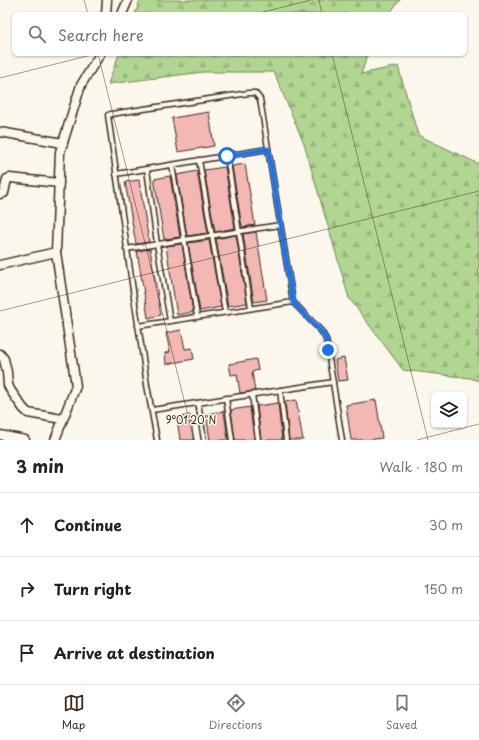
<!DOCTYPE html>
<html lang="en">
<head>
<meta charset="utf-8">
<style>
  :root { --surface:#fff; --page:#f2f2f2; --text:#222; --muted:#767676; --line:#e0e0e0; --accent:#3b2a1e }
  body { margin:0; font-family:"Playpen Sans",sans-serif; background:var(--page); color:var(--text) }
  .controls { position:absolute; right:12px; bottom:12px; display:grid; overflow:hidden; border-radius:6px; box-shadow:0 1px 3px #0004 }
  .controls button { width:36px; height:36px; display:grid; place-items:center; padding:0; border:0; border-bottom:1px solid var(--line); background:var(--surface); color:var(--text); font:20px sans-serif }
  .stop { position:absolute; width:12px; height:12px; margin:-9px; border:3px solid #1a73e8; border-radius:50%; background:#fff }
  .stop.end { background:#1a73e8; border-color:#fff; box-shadow:0 1px 4px #0008 }
  .list { margin:0; padding:0; list-style:none }
  h2 { display:flex; justify-content:space-between; align-items:center; height:52px; margin:0; padding:0 16px; font-size:17px }
  h2 small { font-size:13px; font-weight:400; color:var(--muted) }
  .list li { display:grid; grid-template-columns:26px 1fr auto; gap:12px; align-items:center; box-sizing:border-box; height:64px; padding:0 16px; border-top:1px solid var(--line) }
  .list b { display:block; font-size:15px; white-space:nowrap }
  .list em { font-size:13px; font-style:normal; color:var(--muted) }
  .icon { flex:none; width:22px; height:22px; fill:none; stroke:currentColor; stroke-width:2; stroke-linecap:round; stroke-linejoin:round }
  .map { position:relative; flex:none; width:479px; height:440px; overflow:hidden }
  .search { position:absolute; background:var(--surface); box-shadow:0 1px 3px #0004; left:12px; right:12px; top:12px; height:44px; display:flex; align-items:center; gap:10px; box-sizing:border-box; padding:0 14px; border-radius:6px; color:var(--muted); font-size:15px }
  .sheet { height:244px; background:var(--surface) }
  nav { display:flex; justify-content:space-around; align-items:center; box-sizing:border-box; height:56px; border-top:1px solid var(--line); background:var(--surface); font-size:11px; color:var(--muted) }
  nav a { display:grid; justify-items:center; gap:2px }
  nav .on { color:var(--accent) }
  .map>svg:first-child { display:block }
</style>
</head>
<body>
<div class="map">
<svg width="479" height="440" viewBox="0 0 479 440">
  <defs>
    <pattern id="forest-firs" width="22" height="20" patternUnits="userSpaceOnUse"><rect width="22" height="20" fill="#b1d691"/><path d="M5 1l3.5 6h-7zM16 11l3.5 6h-7z" fill="#99b87d"/></pattern>
  </defs>
  <rect width="100%" height="100%" fill="#fbf7ec"/>
  <filter id="ink" filterUnits="userSpaceOnUse"><feTurbulence type="fractalNoise" baseFrequency=".025" numOctaves="2"/><feDisplacementMap in="SourceGraphic" scale="8" xChannelSelector="R" yChannelSelector="G"/><feConvolveMatrix kernelMatrix="1 2 1 2 8 2 1 2 1" color-interpolation-filters="sRGB"/></filter>
  <g filter="url(#ink)">
    <!-- forest -->
    <g fill="url(#forest-firs)" stroke="#768058">
      <path d="M140,0H400L389,14H135Z"/>
      <path d="M119,54H368L361,74L398,66L418,135L479,164V381L470,378L403,370L349,298L304,144L274,72H203L108,84Z"/>
    </g>
    <!-- building -->
    <g fill="#f3b7b4" stroke="#3b2a1e">
      <path d="M209,112L214,146L178,152L172,118Z"/>
      <path d="M245,164L255,225L242,227L232,166Z"/>
      <path d="M225,167L235,228L215,232L204,170Z"/>
      <path d="M197,171L208,233L187,236L177,175Z"/>
      <path d="M170,176L180,237L164,239L154,179Z"/>
      <path d="M139,180L149,242L136,244L125,182Z"/>
      <path d="M256,232L267,300L254,302L243,234Z"/>
      <path d="M236,235L247,303L228,306L216,239Z"/>
      <path d="M209,240L221,307L200,311L188,243Z"/>
      <path d="M182,244L193,312L177,315L166,246Z"/>
      <path d="M150,249L161,315L148,318L137,251Z"/>
      <path d="M181,330L185,349L192,348L194,359L166,364L165,353L170,352L166,333Z"/>
      <path d="M344,358L348,380L338,381L335,360Z"/>
      <path d="M256,359L258,370L252,372L255,391L240,393L237,374L231,375L229,364Z"/>
      <path d="M296,400L303,440H289L285,402Z"/>
      <path d="M376,400L382,438L368,440H351L346,405Z"/>
      <path d="M278,403L282,440H261L257,406Z"/>
      <path d="M250,407L254,440H235L231,410Z"/>
      <path d="M224,411L228,440H210L206,414Z"/>
      <path d="M190,415L194,440H180L177,418Z"/>
    </g>
    <g fill="none" stroke-linecap="round" stroke-linejoin="round">
      <!-- lane casing -->
      <g stroke="#3b2a1e" stroke-width="7">
        <g id="lane">
          <path d="M227,156L251,308"/>
          <path d="M199,160L225,312"/>
          <path d="M172,165L197,316"/>
          <path d="M147,169L157,244L170,321"/>
          <path d="M116,174L268,149"/>
          <path d="M126,249L280,225"/>
          <path d="M138,326L293,302"/>
          <path d="M280,390L286,440"/>
          <path d="M252,394L258,440"/>
          <path d="M226,398L232,440"/>
          <path d="M198,403L204,440"/>
          <path d="M152,410L333,382"/>
          <path d="M157,440L147,385L130,270L108,115L111,114L249,93H255L260,99L293,302L321,331L326,339L342,440"/>
        </g>
      </g>
      <!-- street casing -->
      <g stroke="#3b2a1e" stroke-width="11">
        <g id="street">
          <path d="M106,14L107,0"/>
          <path d="M122,14L128,0"/>
          <path d="M0,132L63,143"/>
          <path d="M0,194L4,193L7,179L10,178L59,183"/>
          <path d="M0,265L56,252"/>
          <path d="M0,354L4,359L7,372L8,385L11,391L23,408L28,413L62,419"/>
          <path d="M0,435L25,440"/>
          <path d="M55,440L76,386L56,252L60,152L81,85L100,54"/>
        </g>
      </g>
      <!-- lane -->
      <use href="#lane" stroke="#fbf7ec" stroke-width="4"/>
      <!-- street -->
      <use href="#street" stroke="#fbf7ec" stroke-width="8"/>
    </g>
  </g>
  <g fill="none" stroke-linecap="round" stroke-linejoin="round" filter="url(#ink)">
    <!-- route -->
    <path stroke="#1a73e8" stroke-width="5" d="M227,156L268,149L293,302L324,335L326,339L328,350"/>
  </g>
  <!-- ticks -->
  <path fill="none" stroke="#3b2a1e" stroke-width="1" stroke-opacity="0.45" d="M84,0L88,14M319,0L322,14M255,14L311,0M98,54L194,440M332,54L428,440M0,78L95,54M0,311L479,191M417,440L479,424"/>
  <g font-size="10" text-anchor="middle" fill="#3b2a1e" stroke="#fbf7ec" stroke-width="3" stroke-linejoin="round" paint-order="stroke">
    <text x="191" y="424">9°01'20"N</text>
  </g>
</svg>
<div class="controls">
<button><svg class="icon" aria-label="layers" viewBox="0 0 24 24"><path d="M12 4l9 5-9 5-9-5zM3 14l9 5 9-5"/></svg></button>
</div>
<div class="stop" style="left:227px;top:156px"></div>
<div class="stop end" style="left:328px;top:350px"></div>
<div class="search"><svg class="icon" aria-label="search" viewBox="0 0 24 24"><circle cx="10" cy="10" r="6"/><path d="M15 15l6 6"/></svg>Search here</div>
</div>
<section class="sheet">
<h2>3 min<small>Walk · 180 m</small></h2>
<ul class="list">
<li><svg class="icon" aria-label="ahead" viewBox="0 0 24 24"><path d="M12 20V5M6 11l6-6 6 6"/></svg><div><b>Continue</b></div><em>30 m</em></li>
<li><svg class="icon" aria-label="right" viewBox="0 0 24 24"><path d="M7 20v-9h11M14 6l5 5-5 5"/></svg><div><b>Turn right</b></div><em>150 m</em></li>
<li><svg class="icon" aria-label="arrive" viewBox="0 0 24 24"><path d="M6 21V4h12l-3 4 3 4H6"/></svg><div><b>Arrive at destination</b></div></li>
</ul>
</section>
<nav>
<a class="on"><svg class="icon" aria-label="map" viewBox="0 0 24 24"><path d="M3 6l6-2 6 2 6-2v14l-6 2-6-2-6 2zM9 4v14M15 6v14"/></svg>Map</a>
<a><svg class="icon" aria-label="directions" viewBox="0 0 24 24"><path d="M12 3l9 9-9 9-9-9zM9 14v-3h6M13 9l2 2-2 2"/></svg>Directions</a>
<a><svg class="icon" aria-label="saved" viewBox="0 0 24 24"><path d="M7 4h10v16l-5-4-5 4z"/></svg>Saved</a>
</nav>
</body>
</html>
